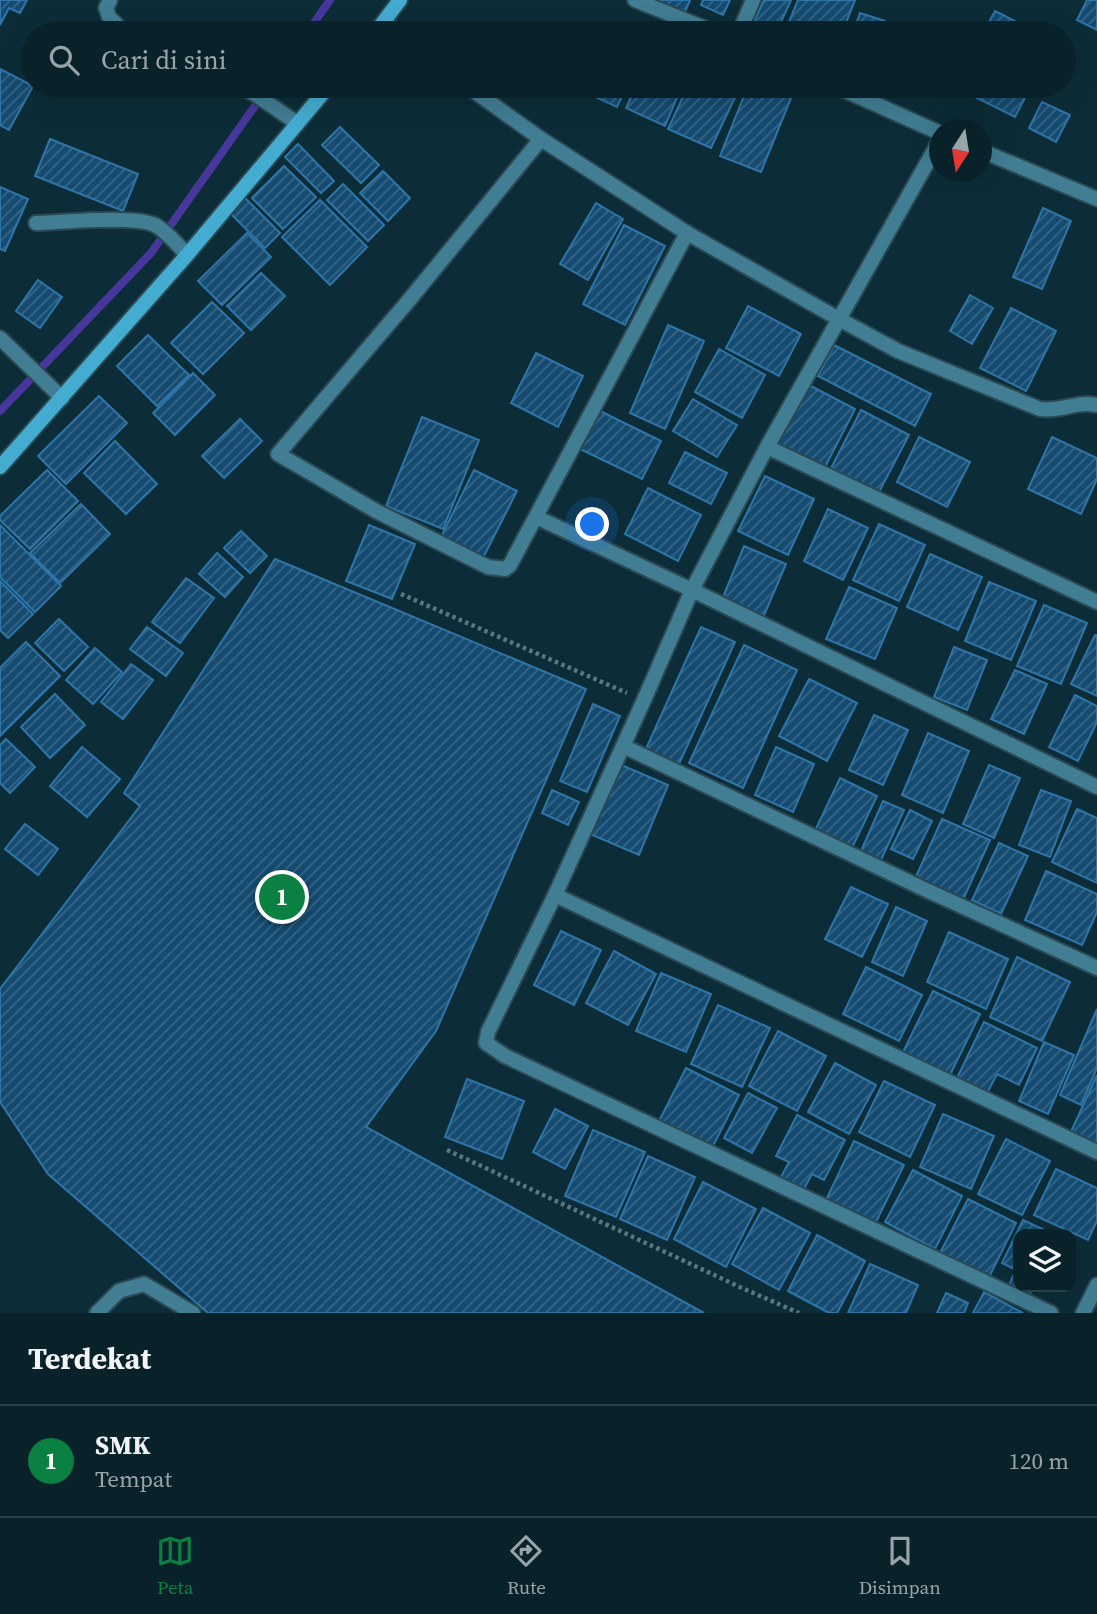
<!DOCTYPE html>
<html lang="id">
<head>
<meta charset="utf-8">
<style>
  :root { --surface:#09222a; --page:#122a32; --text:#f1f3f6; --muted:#99a4a8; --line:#293f47; --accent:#0b8043 }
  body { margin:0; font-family:"Source Serif 4",serif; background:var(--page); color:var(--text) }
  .controls { position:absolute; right:21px; bottom:21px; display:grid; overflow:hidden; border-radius:14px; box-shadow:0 7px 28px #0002 }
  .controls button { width:63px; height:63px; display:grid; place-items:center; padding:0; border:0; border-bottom:2px solid var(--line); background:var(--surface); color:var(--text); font:35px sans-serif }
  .compass { position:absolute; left:929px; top:119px; width:63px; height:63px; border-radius:50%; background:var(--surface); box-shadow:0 7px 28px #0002; rotate:192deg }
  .you { position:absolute; left:593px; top:525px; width:24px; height:24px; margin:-18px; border:5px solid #fff; border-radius:50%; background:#1a73e8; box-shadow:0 0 0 10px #1a73e833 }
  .badge { display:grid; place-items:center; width:46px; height:46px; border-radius:50%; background:var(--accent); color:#fff; font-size:23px; font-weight:700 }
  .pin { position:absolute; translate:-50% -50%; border:4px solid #fff; box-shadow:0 2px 7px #0006 }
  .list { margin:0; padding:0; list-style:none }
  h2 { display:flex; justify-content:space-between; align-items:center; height:91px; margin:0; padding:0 28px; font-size:30px }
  h2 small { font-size:23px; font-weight:400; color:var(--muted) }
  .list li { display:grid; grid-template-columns:46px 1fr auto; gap:21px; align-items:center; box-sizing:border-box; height:112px; padding:0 28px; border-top:2px solid var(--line) }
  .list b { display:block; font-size:26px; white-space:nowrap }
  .list p { margin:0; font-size:23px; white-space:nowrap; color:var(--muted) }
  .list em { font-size:23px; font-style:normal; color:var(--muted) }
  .icon { flex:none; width:38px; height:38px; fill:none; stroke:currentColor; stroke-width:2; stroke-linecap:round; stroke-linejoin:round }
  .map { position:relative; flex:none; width:1097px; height:1313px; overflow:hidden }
  .search { position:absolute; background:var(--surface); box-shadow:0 7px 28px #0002; left:21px; right:21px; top:21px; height:77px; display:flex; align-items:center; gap:18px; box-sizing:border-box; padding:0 24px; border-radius:38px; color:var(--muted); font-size:26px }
  .sheet { height:203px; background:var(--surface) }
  nav { display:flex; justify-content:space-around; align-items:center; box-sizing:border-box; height:98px; border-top:2px solid var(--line); background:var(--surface); font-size:19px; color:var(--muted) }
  nav a { display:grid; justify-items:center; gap:4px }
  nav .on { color:var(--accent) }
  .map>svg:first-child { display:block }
</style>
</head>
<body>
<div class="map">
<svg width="1097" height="1313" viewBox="0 0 1097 1313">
  <defs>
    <pattern id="building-hatch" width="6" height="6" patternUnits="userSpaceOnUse" patternTransform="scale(1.75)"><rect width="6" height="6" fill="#154b71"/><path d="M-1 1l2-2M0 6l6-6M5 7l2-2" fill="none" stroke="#376686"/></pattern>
  </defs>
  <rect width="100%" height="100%" fill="#0c2d38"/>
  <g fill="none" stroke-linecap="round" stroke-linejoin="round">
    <!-- stream -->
    <g stroke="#47379d" stroke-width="8">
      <path d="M307,33L330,0"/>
      <path d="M0,411L151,253L269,86"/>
    </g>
  </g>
  <!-- building -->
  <g fill="url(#building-hatch)" stroke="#2f75a8" stroke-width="2">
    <path d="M0,0H27L20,13L9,8L0,25Z"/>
    <path d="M654,0H690L685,12Z"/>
    <path d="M703,0H730L723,15L701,5Z"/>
    <path d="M764,0H791L776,33H749Z"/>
    <path d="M798,0H855L842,33H795L786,29Z"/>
    <path d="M1087,0H1097V30L1077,20Z"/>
    <path d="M995,11L1039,33H983Z"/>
    <path d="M860,13L885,21L881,33H853Z"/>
    <path d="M0,69L33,86L9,130L0,125Z"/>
    <path d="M575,86H627L617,107L574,87Z"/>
    <path d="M636,86H682L665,126L626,108Z"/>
    <path d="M688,86H732L739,89L711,148L668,129Z"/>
    <path d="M748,86H761L791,98L761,172L720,156Z"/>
    <path d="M956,86H1031L1015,117L955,87Z"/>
    <path d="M1042,102L1070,115L1056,142L1029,128Z"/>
    <path d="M340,127L379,165L361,183L322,145Z"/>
    <path d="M50,139L138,174L123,211L35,176Z"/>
    <path d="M298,144L334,181L321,193L285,157Z"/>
    <path d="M284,166L316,197L283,229L252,198Z"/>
    <path d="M383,171L410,198L388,221L360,193Z"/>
    <path d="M343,184L384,225L368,241L327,200Z"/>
    <path d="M0,187L28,199L5,251L0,249Z"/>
    <path d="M245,198L280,233L265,248L230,213Z"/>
    <path d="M320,200L367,247L330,285L282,237Z"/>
    <path d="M596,203L623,219L588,280L560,264Z"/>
    <path d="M1043,208L1071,221L1042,289L1013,277Z"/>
    <path d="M624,225L665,246L625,325L583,304Z"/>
    <path d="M247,233L271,257L222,305L198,281Z"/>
    <path d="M261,273L285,296L251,330L227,306Z"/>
    <path d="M38,280L62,297L40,328L16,311Z"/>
    <path d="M970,295L993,308L972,344L950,331Z"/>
    <path d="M212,302L244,333L203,374L171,343Z"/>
    <path d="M748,306L801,334L779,376L726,348Z"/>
    <path d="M1011,308L1056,331L1026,391L980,368Z"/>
    <path d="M668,325L704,341L665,429L630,413Z"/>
    <path d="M148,335L189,375L157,406L117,366Z"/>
    <path d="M834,345L931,394L915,426L818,376Z"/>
    <path d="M719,349L765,375L742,418L695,392Z"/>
    <path d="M536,353L583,376L558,427L511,403Z"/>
    <path d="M193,373L215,395L175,435L153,413Z"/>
    <path d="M807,384L855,409L824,469L775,444Z"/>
    <path d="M99,396L127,423L66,484L38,456Z"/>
    <path d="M693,399L737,425L717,457L673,431Z"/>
    <path d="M598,410L661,441L642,479L580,449Z"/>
    <path d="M861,410L909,435L879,492L831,468Z"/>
    <path d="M422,417L479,440L443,529L386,506Z"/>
    <path d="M240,419L262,441L224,478L202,456Z"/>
    <path d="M919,437L970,462L947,507L897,482Z"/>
    <path d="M1052,437L1097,458V479L1081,514L1028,489Z"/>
    <path d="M115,441L157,484L126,514L84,473Z"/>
    <path d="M685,452L727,473L711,504L669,483Z"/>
    <path d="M47,470L78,501L30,549L0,520V516Z"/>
    <path d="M474,470L517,491L482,560L440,539Z"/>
    <path d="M765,476L814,499L788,555L738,531Z"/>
    <path d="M648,488L701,515L678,561L625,534Z"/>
    <path d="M81,504L110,534L60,583L30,553Z"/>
    <path d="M828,509L868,528L843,580L804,561Z"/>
    <path d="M879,524L925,545L899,601L853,580Z"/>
    <path d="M0,525L61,586L35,612L0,577Z"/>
    <path d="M369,525L415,544L392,599L346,581Z"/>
    <path d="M241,531L267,556L250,573L224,548Z"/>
    <path d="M744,546L786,564L762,620L721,602Z"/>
    <path d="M217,553L243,577L225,597L199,574Z"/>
    <path d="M930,554L982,577L958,630L907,607Z"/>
    <path d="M275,559L586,689L436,1031L366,1127L704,1313H208L48,1174L0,1102V989L140,806L124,793Z"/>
    <path d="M186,578L214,598L180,643L152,622Z"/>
    <path d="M0,581L33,614L8,638L0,630Z"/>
    <path d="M989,582L1036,601L1011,660L965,641Z"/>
    <path d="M849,587L897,608L875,659L826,639Z"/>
    <path d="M1044,605L1087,623L1061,684L1017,666Z"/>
    <path d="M59,619L88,647L64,671L35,643Z"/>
    <path d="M147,627L183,653L166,676L130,649Z"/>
    <path d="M701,627L735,642L678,766L645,751Z"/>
    <path d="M1095,635H1097V696L1071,684Z"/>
    <path d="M26,642L60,676L0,736V668Z"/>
    <path d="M744,645L797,670L743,788L689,763Z"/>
    <path d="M954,647L987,660L967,710L934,697Z"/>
    <path d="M95,648L122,672L93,704L66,680Z"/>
    <path d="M131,664L153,680L123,719L101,702Z"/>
    <path d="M1015,670L1047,684L1024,734L991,719Z"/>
    <path d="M809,679L857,703L827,761L779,736Z"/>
    <path d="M55,694L85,725L50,758L21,727Z"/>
    <path d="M1075,695L1097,706V722L1078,761L1049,747Z"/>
    <path d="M593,704L620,716L587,792L560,781Z"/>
    <path d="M874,715L908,730L883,785L849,770Z"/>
    <path d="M928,733L969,751L943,813L902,795Z"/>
    <path d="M6,739L35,767L10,793L0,783V745Z"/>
    <path d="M82,747L120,779L87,817L50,786Z"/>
    <path d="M776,747L814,764L793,812L755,795Z"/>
    <path d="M619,764L668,785L639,855L590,834Z"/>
    <path d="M989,765L1020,778L994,838L963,824Z"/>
    <path d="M840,778L877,796L850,852L813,835Z"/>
    <path d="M552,790L579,802L568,825L542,813Z"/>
    <path d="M1041,790L1071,801L1050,857L1019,845Z"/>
    <path d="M883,801L904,810L881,860L861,851Z"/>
    <path d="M1077,809L1097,818V883L1052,862Z"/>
    <path d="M910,810L932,821L913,859L891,849Z"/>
    <path d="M942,819L990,840L962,902L914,881Z"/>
    <path d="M25,824L58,849L38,875L5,849Z"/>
    <path d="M999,843L1028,856L1001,914L972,900Z"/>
    <path d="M1046,871L1097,894V912L1082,945L1025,920Z"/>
    <path d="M851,887L888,904L862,957L825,939Z"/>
    <path d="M896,907L927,921L903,976L872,962Z"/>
    <path d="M561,931L601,950L574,1005L534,985Z"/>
    <path d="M949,932L1008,959L986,1009L927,982Z"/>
    <path d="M614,951L656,974L628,1025L586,1003Z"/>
    <path d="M1017,957L1070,982L1042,1041L990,1017Z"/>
    <path d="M866,967L922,995L899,1041L843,1014Z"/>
    <path d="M661,973L711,994L686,1052L636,1031Z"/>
    <path d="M933,991L980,1014L948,1079L901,1056Z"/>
    <path d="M718,1005L770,1028L742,1087L691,1064Z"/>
    <path d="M1097,1009V1068L1081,1105L1060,1095Z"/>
    <path d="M984,1022L1037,1048L1019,1085L997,1074L985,1097L955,1082Z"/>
    <path d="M778,1031L826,1056L797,1111L749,1086Z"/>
    <path d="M1044,1042L1074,1055L1048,1114L1019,1101Z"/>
    <path d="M835,1063L876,1085L849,1134L808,1112Z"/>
    <path d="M686,1068L739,1095L712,1148L659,1121Z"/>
    <path d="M1097,1075V1149L1069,1136Z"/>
    <path d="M467,1079L524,1101L502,1159L445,1137Z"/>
    <path d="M884,1081L935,1105L910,1157L859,1132Z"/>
    <path d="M748,1093L777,1108L752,1153L724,1138Z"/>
    <path d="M555,1109L588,1126L565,1169L533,1152Z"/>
    <path d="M943,1114L994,1136L971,1189L920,1167Z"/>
    <path d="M797,1115L845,1140L824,1180L812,1174L804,1189L781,1177L789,1162L776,1156Z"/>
    <path d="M593,1130L645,1152L616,1217L565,1196Z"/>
    <path d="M1006,1139L1050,1161L1022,1215L978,1194Z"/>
    <path d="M854,1141L904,1165L875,1224L826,1200Z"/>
    <path d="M648,1156L695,1177L667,1240L620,1219Z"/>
    <path d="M1056,1169L1097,1188V1221L1088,1240L1034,1215Z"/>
    <path d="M913,1170L962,1196L935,1249L885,1222Z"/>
    <path d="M703,1182L756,1209L726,1267L674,1239Z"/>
    <path d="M968,1199L1016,1223L989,1277L940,1253Z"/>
    <path d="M763,1208L810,1233L779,1290L732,1264Z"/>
    <path d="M1023,1220L1053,1234H1018V1287H1033L1028,1298L1007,1289L1016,1270L1002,1263Z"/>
    <path d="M817,1235L865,1261L837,1313H829L788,1291Z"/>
    <path d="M870,1264L918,1285L906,1313H848Z"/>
    <path d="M984,1292L1023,1313H973Z"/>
    <path d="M946,1293L968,1303L964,1313H937Z"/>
  </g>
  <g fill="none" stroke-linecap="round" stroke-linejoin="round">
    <!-- lane casing -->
    <g stroke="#2a4953" stroke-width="18">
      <path id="lane" d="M36,223C63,222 134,215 155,225C166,231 179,246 187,255"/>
    </g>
    <!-- street casing -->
    <g stroke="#2a4953" stroke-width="18">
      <g id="street">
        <path d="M110,0L106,8L109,17L125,33"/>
        <path d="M635,0L717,33"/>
        <path d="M385,22L399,33"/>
        <path d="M739,33L753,0"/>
        <path d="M237,86L253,93L297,123"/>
        <path d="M467,86L541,139L687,233L839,319L898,351L1040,409C1063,412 1073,401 1097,405"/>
        <path d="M835,86L940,133"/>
        <path d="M541,139L410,299L278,454L376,511L488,567L505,569L510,565L687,233"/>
        <path d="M940,140L767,447L692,590L644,700L555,895L488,1032L486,1043L505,1056L1051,1313"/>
        <path d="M982,151L1097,199"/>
        <path d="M0,338L62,398"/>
        <path d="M767,447L1097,602"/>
        <path d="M536,517L692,590L1097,787"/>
        <path d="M623,746L924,889L1097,968"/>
        <path d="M555,895L1097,1152"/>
        <path d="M97,1313L119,1291L144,1284L193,1313"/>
        <path d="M1083,1313L1097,1285"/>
      </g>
    </g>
    <!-- secondary casing -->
    <g stroke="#2a4953" stroke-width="18">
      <g id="secondary">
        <path d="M375,33L400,0"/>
        <path d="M0,467L187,255L329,86"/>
      </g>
    </g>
    <!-- path -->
    <g stroke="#5b7780" stroke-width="4.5" stroke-dasharray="3.5 3.5" stroke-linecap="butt">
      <path d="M401,594L627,693"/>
      <path d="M447,1150L742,1288L799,1313"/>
    </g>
    <!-- lane -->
    <use href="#lane" stroke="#417d93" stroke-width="14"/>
    <!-- street -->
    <use href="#street" stroke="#417d93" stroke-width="14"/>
    <!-- secondary -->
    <use href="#secondary" stroke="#44acd0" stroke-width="14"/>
  </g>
</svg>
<div class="controls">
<button><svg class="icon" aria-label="layers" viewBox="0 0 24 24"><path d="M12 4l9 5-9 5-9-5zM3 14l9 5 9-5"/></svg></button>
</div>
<svg class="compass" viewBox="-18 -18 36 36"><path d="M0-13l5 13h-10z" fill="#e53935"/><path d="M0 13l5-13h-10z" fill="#99a4a8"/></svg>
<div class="you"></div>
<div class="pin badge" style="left:282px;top:897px">1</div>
<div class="search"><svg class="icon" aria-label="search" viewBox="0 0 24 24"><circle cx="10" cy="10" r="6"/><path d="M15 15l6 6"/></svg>Cari di sini</div>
</div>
<section class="sheet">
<h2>Terdekat<small></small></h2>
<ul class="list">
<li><span class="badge">1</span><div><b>SMK</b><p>Tempat</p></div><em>120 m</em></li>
</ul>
</section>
<nav>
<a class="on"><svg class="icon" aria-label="map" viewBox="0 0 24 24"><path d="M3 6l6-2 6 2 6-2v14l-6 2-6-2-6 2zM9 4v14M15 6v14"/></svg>Peta</a>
<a><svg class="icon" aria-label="directions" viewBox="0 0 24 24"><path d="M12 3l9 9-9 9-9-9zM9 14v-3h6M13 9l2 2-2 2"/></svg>Rute</a>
<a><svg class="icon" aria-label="saved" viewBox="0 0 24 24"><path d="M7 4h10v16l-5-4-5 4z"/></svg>Disimpan</a>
</nav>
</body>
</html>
